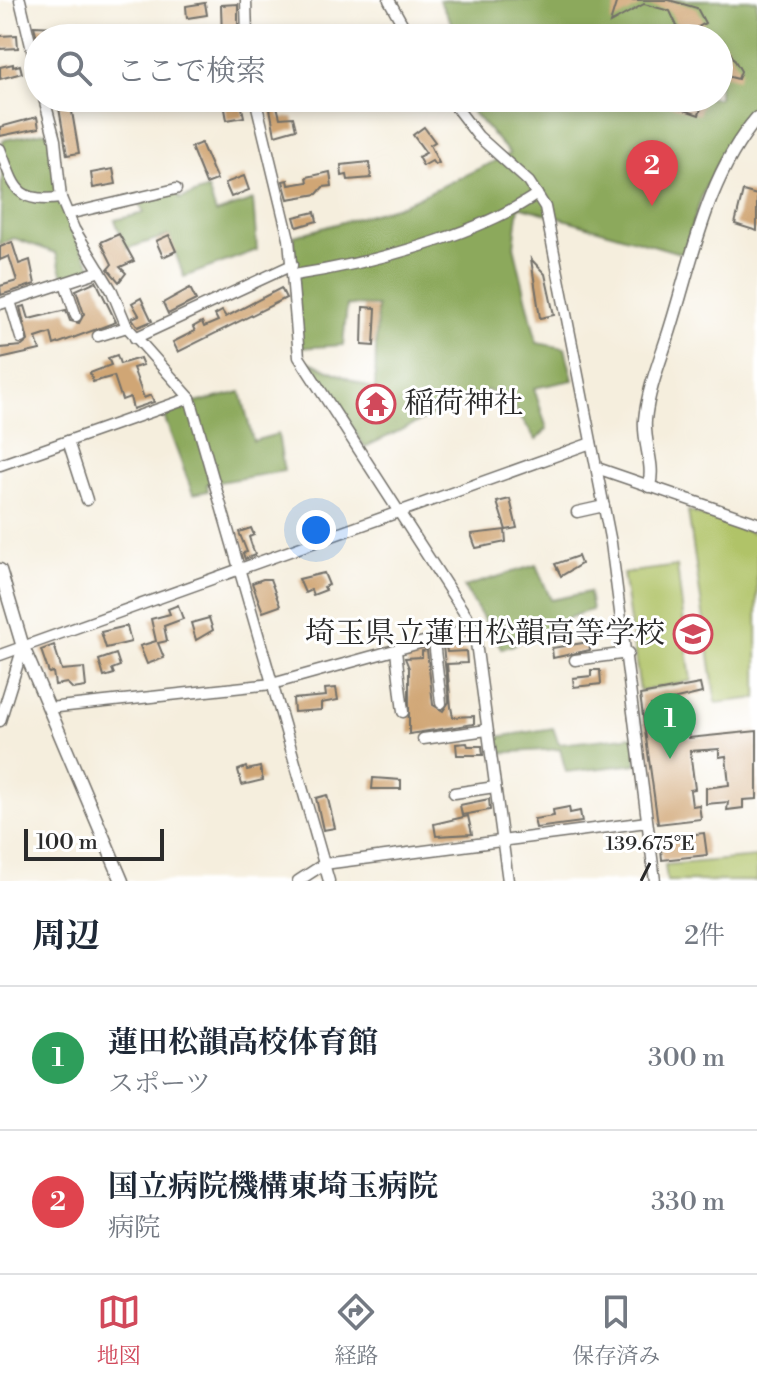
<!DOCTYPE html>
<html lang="ja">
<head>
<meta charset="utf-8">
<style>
  :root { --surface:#fff; --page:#f2f2f3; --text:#1f2937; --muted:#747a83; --line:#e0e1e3; --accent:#d1495b }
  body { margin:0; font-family:"Libre Bodoni","Noto Serif JP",serif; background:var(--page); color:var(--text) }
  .scale { position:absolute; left:24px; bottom:20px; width:140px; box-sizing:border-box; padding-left:8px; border:4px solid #2b2b2b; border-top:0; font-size:22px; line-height:28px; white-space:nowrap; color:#2b2b2b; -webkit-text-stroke:6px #fff; paint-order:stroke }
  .you { position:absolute; left:316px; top:530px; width:28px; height:28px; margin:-20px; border:6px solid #fff; border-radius:50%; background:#1a73e8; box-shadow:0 0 0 12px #1a73e833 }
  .badge { display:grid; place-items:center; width:52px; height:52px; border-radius:50%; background:var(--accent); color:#fff; font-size:26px; font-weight:700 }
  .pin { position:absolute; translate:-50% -66px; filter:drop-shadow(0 2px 4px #0008) }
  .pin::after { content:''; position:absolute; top:42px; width:28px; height:24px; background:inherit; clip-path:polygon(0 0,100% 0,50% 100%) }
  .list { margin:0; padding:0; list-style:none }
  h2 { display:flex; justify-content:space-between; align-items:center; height:104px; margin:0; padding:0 32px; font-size:34px }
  h2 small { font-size:26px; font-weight:400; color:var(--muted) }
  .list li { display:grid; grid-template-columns:52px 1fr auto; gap:24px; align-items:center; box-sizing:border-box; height:144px; padding:0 32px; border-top:2px solid var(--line) }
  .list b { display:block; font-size:30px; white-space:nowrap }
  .list p { margin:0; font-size:26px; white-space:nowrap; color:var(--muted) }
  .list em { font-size:26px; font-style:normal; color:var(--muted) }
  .icon { flex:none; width:44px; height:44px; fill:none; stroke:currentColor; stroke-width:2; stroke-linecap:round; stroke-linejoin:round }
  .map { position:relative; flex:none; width:757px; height:881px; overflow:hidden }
  .search { position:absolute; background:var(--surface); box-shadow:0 4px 12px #0003; left:24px; right:24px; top:24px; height:88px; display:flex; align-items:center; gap:20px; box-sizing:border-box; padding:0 28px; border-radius:44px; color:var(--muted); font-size:30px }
  .sheet { height:392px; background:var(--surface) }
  nav { display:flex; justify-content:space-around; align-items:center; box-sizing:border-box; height:112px; border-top:2px solid var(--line); background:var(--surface); font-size:22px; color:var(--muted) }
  nav a { display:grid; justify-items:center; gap:4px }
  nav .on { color:var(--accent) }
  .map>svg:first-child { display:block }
</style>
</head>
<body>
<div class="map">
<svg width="757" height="881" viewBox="0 0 757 881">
  <rect width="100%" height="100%" fill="#fff"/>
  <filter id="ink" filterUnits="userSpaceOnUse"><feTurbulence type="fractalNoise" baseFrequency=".0125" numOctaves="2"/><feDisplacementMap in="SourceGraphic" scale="16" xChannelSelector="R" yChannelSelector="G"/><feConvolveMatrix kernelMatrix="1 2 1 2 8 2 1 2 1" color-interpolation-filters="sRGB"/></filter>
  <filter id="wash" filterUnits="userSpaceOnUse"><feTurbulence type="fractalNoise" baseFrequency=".006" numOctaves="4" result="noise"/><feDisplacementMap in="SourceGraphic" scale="32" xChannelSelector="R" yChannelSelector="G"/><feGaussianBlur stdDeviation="1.8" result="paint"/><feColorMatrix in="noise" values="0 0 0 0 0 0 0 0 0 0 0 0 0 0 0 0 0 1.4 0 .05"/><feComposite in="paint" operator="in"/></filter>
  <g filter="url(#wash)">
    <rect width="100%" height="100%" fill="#f5eedd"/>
    <!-- green -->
    <g fill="#b0c367" stroke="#6e7749" stroke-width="2">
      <path d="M688,511L757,534V698L716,703Z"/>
      <path d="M677,566L691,681L640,691L623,573Z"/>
      <path d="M757,857V881H667L665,865Z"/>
    </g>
    <!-- forest -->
    <g fill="#8ca95c" stroke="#5c6a44" stroke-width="2">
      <path d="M439,0H757V104L724,150L703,193L683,254L519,206L514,246L537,343L565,348L573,380L534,388L547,429L536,440L510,401L487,390L365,447L310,362L375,390L377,306L347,305L343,345L299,348L294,236L402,205L510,154L460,98H719V38H460Z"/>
      <path d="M50,131C57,193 60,216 94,270L64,280L56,253L14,238L0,245L3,140Z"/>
      <path d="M175,189L180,199L208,189L216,213L253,200L257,250L184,277L169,235L126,249L115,220L144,213L138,199Z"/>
      <path d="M241,392L253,441L278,434L284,471L207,484L208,491L193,494L162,411Z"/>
      <path d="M536,565L551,600L589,592L592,610C559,618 534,639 502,649L464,587Z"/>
      <path d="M553,728L559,744L634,736L637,764L566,772L560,749L498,753L497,737Z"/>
    </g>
    <g id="blocks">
      <!-- building -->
      <g fill="#d0a675">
        <path d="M617,0H669L697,8L705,23L679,38H656L677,26L670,11L644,4L610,23Z"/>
        <path d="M205,3L207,15L187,18L186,6Z"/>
        <path d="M238,4V37L222,38L221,5Z"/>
        <path d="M34,26L80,28V38H37Z"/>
        <path d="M17,35L18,48L0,49V36Z"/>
        <path d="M724,42L741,71L738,79L719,74Z"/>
        <path d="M13,64V67L20,65L22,73L0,79V67Z"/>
        <path d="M223,98H240L244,117L227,120Z"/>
        <path d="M268,98H275L280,118L293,117L296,129L275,135Z"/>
        <path d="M649,98H704L699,115Z"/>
        <path d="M70,100L79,153L67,155L58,102Z"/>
        <path d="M37,117L39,128L0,136V127Z"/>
        <path d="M424,127L435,142L430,145L439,163L435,165L432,161L423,166L418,157L426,153L413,135Z"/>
        <path d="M201,143L217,180L206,184L191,147Z"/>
        <path d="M369,162L371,178L348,180L347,175L342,176L341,165Z"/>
        <path d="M113,169L116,184L93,188L91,173Z"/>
        <path d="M330,172L332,186L323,187L317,194L288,199L283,181L288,180L289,185L308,182L307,177Z"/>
        <path d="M244,176L249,190L231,197L225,183Z"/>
        <path d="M743,191L757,195V231L735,224Z"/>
        <path d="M315,212L317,221L297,227L294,217Z"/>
        <path d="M119,234L134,261L120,267L126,273L119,282L108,269L112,264L101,242Z"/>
        <path d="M169,235L176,251L163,257L156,241Z"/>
        <path d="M12,242L19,264L30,260L35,284L1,295L0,286L17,281L9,256L0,260V247Z"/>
        <path d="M531,259L545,274L554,315L540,318Z"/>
        <path d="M96,281L116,322L54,345L51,333L36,338L40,350L0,359V348L22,346L28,341L20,307L25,306L29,319L66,310L70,321L79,323L84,314L76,290Z"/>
        <path d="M190,288L196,300L168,314L163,303Z"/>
        <path d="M281,288L286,298L178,352L173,342L195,331L193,327L202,322L204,327L218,321L215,315L222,311L226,317Z"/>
        <path d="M141,298L152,321L138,327L132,318L139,315L132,303Z"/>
        <path d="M363,307L376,308L374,346L362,345Z"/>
        <path d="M117,355L120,364L140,358L143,365L133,368L144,398L151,395L154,402L133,409L130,397L122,400L114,376L93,382L90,373L111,365L108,358Z"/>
        <path d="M510,499L517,528L506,530L497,502Z"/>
        <path d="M251,528L254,535L249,537L255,555L245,559L243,553L247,552L239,532Z"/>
        <path d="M505,530L506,542L476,548L471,534Z"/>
        <path d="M578,556L581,564L561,576L555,564Z"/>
        <path d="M324,573L329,585L324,587L326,590L313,595L311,590L305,593L299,579Z"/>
        <path d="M263,579H270L280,606L263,612L252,583Z"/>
        <path d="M178,605L183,619L164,626L167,641L158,643L164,658L147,664L140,646L156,641L151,619L170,614L168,609Z"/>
        <path d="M209,618L213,630L196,640L191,623Z"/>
        <path d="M127,626L131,642L106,648L101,632Z"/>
        <path d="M589,642L590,650L553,658L552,648Z"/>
        <path d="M54,645L62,670L84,668L86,687L73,689L67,683L55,685L53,672L49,673L41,650Z"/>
        <path d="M443,646H446L447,652L466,651L467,663L447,664L451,707L453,717L474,716V724L409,734V668L405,658L422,657V651L427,650L433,705L443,711L449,702Z"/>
        <path d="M116,654L120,666L112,669L114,674L104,677L99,660Z"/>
        <path d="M591,670H600L601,684L574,687L573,678L591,676Z"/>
        <path d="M700,684L702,693L651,705L655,727L687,723L689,738L757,731V799L743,800V808L727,810L728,802L706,804V788L729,785L726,756L719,757V749L690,751L695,789L690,790L692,806L699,805L701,819L658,824L640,695Z"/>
        <path d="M336,688L338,700L321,703V710L294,712L293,699L326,696L325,689Z"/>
        <path d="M467,743L468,746H482L483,755H457L456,744Z"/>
        <path d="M246,767L247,770L260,767L263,780L242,785L238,770Z"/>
        <path d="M373,778L401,780V789H372Z"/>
        <path d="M327,795L335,828L323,830L316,798Z"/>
        <path d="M489,799L490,810L462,815L460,805Z"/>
        <path d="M569,807L570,813L580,811L582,822L536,828L534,819L554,816L553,810Z"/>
        <path d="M468,816L472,834L436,836L434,824Z"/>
        <path d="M704,833L707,855L662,860L660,838Z"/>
      </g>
    </g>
  </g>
  <g filter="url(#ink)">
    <use href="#blocks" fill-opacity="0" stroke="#726f69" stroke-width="2"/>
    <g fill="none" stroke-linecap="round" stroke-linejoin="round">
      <!-- minor casing -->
      <g stroke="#726f69" stroke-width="13">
        <g id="minor">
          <path d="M20,0L38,75"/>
          <path d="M246,0L247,38"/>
          <path d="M389,0L410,38"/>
          <path d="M44,98L55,140L61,198L74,229L112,291L127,327L190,398L329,881"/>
          <path d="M255,98L289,239L299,357L474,628L508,881"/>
          <path d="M449,98L478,136L529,182L545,207L611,543L655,881"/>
          <path d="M0,149C15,188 15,203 61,198"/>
          <path d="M68,214L176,189"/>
          <path d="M294,275C367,264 477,236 537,194"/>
          <path d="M65,283L76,316"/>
          <path d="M10,301L21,338"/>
          <path d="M0,304L100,271"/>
          <path d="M98,336L127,327"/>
          <path d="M135,338L292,265"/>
          <path d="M68,441L87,500"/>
          <path d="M0,465L190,398"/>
          <path d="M597,468L757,523"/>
          <path d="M577,512L604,506"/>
          <path d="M434,641L441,703"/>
          <path d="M396,651L403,712"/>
          <path d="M0,655L591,443"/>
          <path d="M575,660L628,653"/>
          <path d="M49,708L272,684L474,628"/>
          <path d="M0,721L23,647"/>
          <path d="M423,739L487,730"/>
          <path d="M454,793L495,787"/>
          <path d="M298,881L324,864L647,822"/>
        </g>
      </g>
      <!-- tertiary casing -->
      <g stroke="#726f69" stroke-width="15">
        <g id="tertiary">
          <path d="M649,486C655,464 643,443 645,420C648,388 662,356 671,326C693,255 708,175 757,118"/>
          <path d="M0,570L23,647L122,881"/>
        </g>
      </g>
      <!-- minor -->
      <use href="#minor" stroke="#fff" stroke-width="10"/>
      <!-- tertiary -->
      <use href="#tertiary" stroke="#fff" stroke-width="12"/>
    </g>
  </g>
  <!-- ticks -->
  <path fill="none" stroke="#2b2b2b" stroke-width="3" d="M641,881L650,863"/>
  <!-- icons -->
  <defs>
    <g id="temple-ring" transform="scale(2)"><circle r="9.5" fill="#fff" stroke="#d1495b" stroke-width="1.5"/><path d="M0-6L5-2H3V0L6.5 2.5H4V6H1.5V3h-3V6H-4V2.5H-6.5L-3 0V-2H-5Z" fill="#d1495b"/></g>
    <g id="school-ring" transform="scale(2)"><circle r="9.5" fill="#fff" stroke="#d1495b" stroke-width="1.5"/><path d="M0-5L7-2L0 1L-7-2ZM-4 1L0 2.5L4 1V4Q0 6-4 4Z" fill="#d1495b"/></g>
  </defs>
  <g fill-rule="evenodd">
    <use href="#temple-ring" x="376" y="404"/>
    <use href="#school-ring" x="693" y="634"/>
  </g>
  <g text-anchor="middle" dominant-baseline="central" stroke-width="6" stroke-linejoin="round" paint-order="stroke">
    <!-- poi labels -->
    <g font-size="30" fill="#2b2b2b" stroke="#fff" text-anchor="start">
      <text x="404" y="404">稲荷神社</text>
      <text x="665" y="634" text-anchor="end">埼玉県立蓮田松韻高等学校</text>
    </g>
  </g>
  <g font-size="20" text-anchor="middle" fill="#2b2b2b" stroke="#fff" stroke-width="6" stroke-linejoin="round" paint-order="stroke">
    <text x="650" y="850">139.675°E</text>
  </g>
</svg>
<div class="scale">100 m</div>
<div class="you"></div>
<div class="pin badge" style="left:670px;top:759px;background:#2e9e5b">1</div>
<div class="pin badge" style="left:652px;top:206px;background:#e0444e">2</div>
<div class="search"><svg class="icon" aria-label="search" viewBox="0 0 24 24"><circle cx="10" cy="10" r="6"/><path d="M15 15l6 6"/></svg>ここで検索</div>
</div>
<section class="sheet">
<h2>周辺<small>2件</small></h2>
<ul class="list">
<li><span class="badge" style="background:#2e9e5b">1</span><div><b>蓮田松韻高校体育館</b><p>スポーツ</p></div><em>300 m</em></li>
<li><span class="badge" style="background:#e0444e">2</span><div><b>国立病院機構東埼玉病院</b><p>病院</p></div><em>330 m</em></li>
</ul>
</section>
<nav>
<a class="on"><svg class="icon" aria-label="map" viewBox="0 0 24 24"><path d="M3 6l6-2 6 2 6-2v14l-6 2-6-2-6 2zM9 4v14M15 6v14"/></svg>地図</a>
<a><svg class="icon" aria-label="directions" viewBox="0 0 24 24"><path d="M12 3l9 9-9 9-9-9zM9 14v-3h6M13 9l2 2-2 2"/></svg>経路</a>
<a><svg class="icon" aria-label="saved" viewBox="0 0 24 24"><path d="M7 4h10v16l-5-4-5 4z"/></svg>保存済み</a>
</nav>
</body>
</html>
